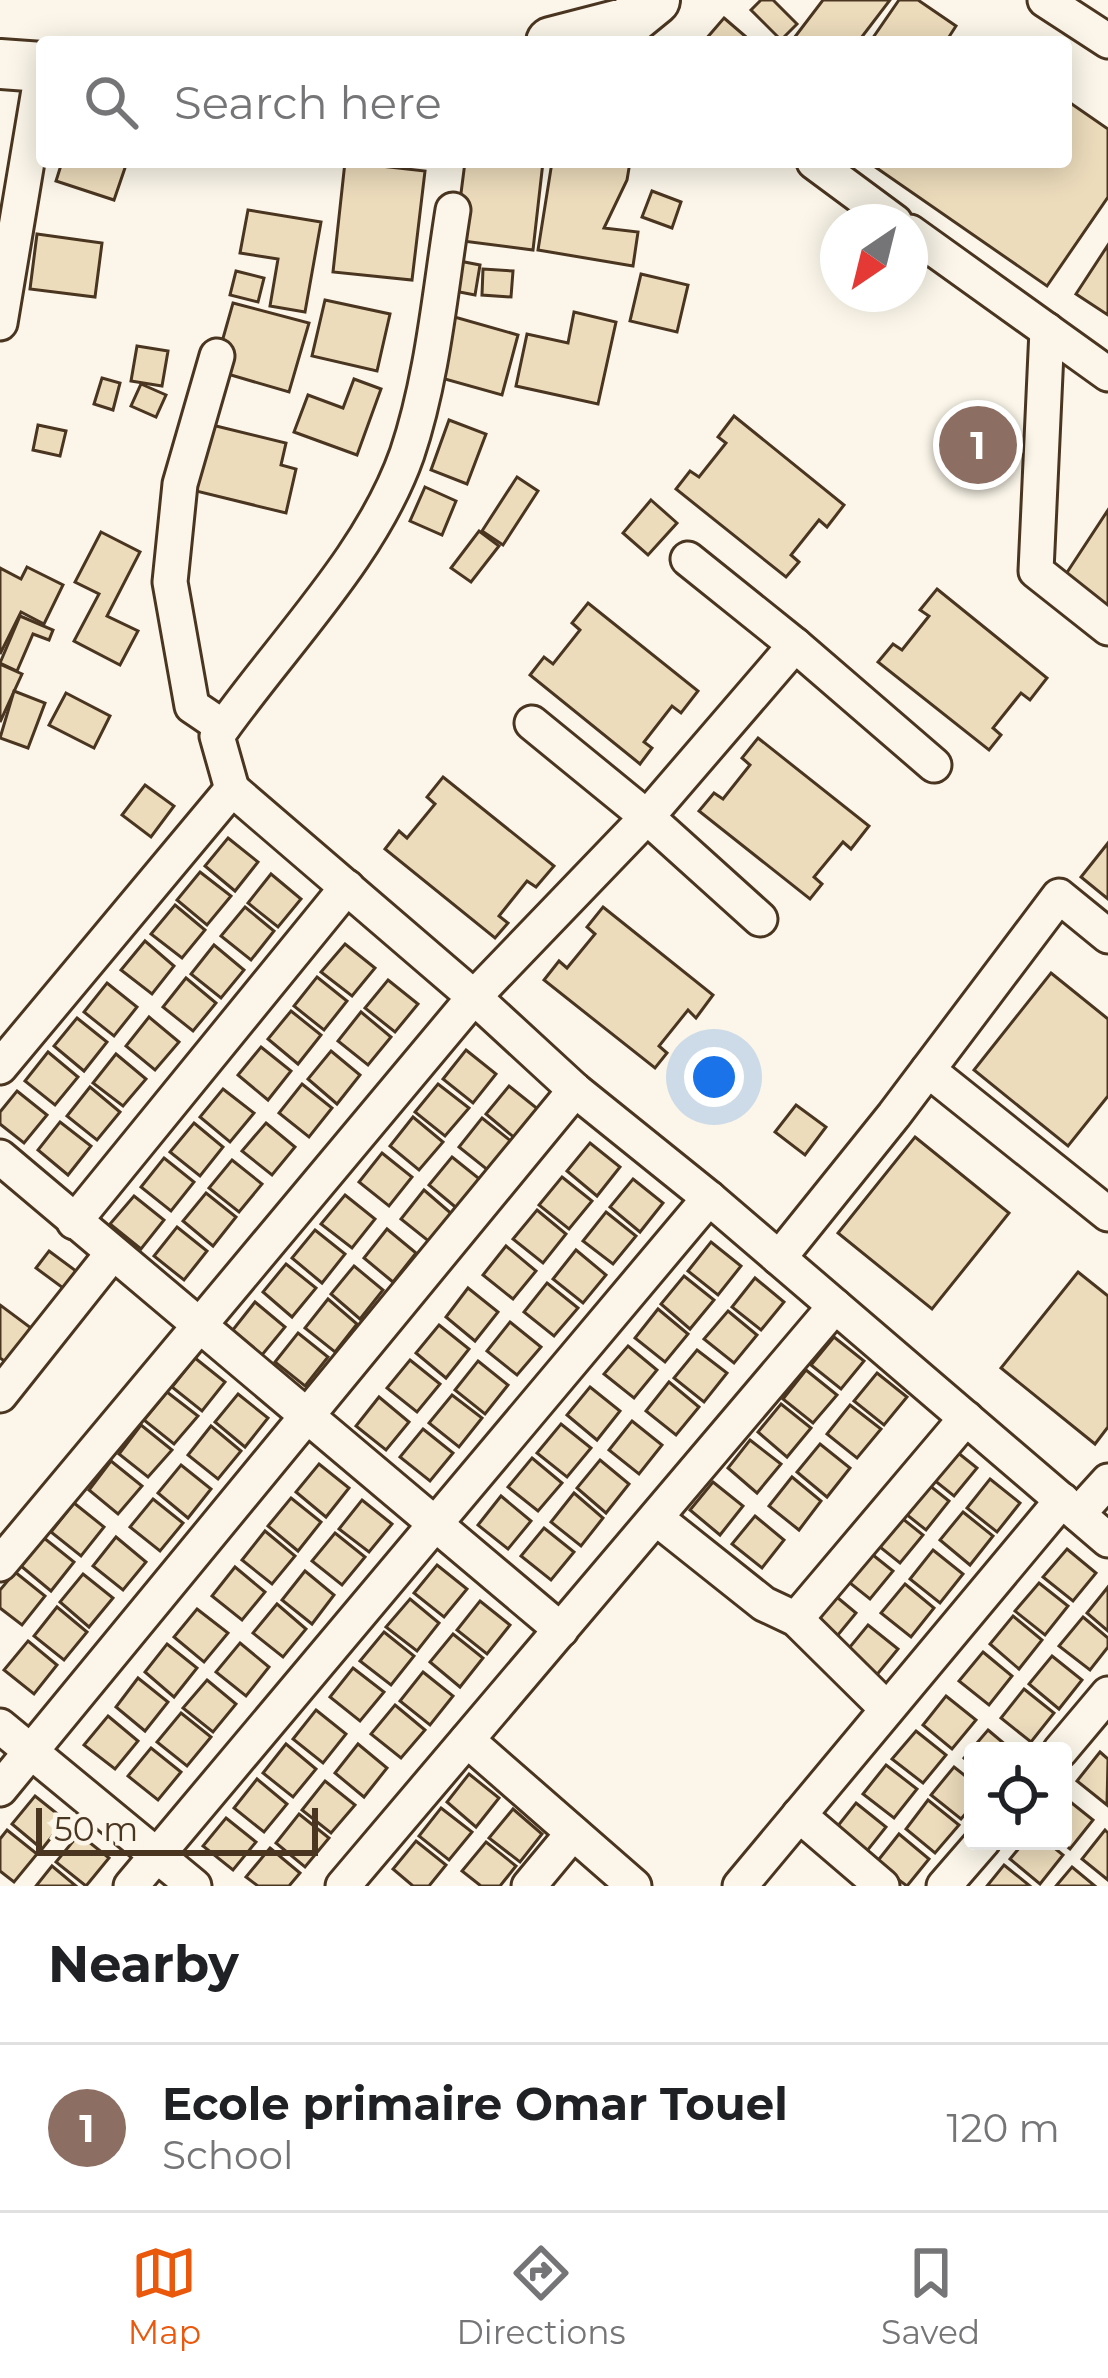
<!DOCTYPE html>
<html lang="en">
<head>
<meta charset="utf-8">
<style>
  :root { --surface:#fff; --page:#f2f2f2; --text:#202124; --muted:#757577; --line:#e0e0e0; --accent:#ea580c }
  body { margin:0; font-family:Montserrat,sans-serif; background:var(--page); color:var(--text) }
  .controls { position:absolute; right:36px; bottom:36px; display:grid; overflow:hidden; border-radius:12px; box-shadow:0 6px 30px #0003 }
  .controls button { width:108px; height:108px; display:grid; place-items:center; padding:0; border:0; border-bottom:3px solid var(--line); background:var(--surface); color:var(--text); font:60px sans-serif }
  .compass { position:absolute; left:820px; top:204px; width:108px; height:108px; border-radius:50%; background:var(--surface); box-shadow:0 6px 30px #0003; rotate:215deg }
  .scale { position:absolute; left:36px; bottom:30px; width:282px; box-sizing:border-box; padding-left:12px; border:6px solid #4a3520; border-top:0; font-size:33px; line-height:42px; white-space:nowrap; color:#4a3520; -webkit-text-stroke:9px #fbf6e9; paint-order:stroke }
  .you { position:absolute; left:714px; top:1077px; width:42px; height:42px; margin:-30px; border:9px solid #fff; border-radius:50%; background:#1a73e8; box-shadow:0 0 0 18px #1a73e833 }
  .badge { display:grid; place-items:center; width:78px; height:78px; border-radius:50%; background:var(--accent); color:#fff; font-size:39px; font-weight:700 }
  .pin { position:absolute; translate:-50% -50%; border:6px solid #fff; box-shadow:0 3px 12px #0006 }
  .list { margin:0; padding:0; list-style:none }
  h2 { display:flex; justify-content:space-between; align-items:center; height:156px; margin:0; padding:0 48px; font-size:51px }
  h2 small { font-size:39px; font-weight:400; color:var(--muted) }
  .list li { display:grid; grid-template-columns:78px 1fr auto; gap:36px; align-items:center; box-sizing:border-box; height:168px; padding:0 48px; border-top:3px solid var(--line) }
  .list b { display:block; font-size:45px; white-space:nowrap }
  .list p { margin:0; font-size:39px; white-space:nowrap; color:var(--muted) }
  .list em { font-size:39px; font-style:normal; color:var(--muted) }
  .icon { flex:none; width:66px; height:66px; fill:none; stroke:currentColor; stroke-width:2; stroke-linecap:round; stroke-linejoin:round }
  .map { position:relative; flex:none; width:1108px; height:1886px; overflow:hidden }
  .search { position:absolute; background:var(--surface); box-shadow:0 6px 30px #0003; left:36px; right:36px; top:36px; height:132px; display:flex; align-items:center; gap:30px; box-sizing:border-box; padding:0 42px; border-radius:12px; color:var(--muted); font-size:45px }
  .sheet { height:324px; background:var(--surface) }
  nav { display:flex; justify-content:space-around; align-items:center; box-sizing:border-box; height:168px; border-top:3px solid var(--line); background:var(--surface); font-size:33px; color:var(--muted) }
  nav a { display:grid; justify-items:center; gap:6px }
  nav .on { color:var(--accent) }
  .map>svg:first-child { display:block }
</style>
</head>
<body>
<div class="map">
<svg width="1108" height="1886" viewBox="0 0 1108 1886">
  <rect width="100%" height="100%" fill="#fbf6e9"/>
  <!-- building -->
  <g fill="#ecdcbc" stroke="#4a3520" stroke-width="3">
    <path d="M761,0H773L797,24L781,40L751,10Z"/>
    <path d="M823,0H890L858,42H791Z"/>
    <path d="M899,0H918L956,26L947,40L950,42H870Z"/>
    <path d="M724,18L752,42H709L706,39Z"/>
    <path d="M1066,100L1108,129V197L1047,286L868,162H1066Z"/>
    <path d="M62,162H127L114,200L56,181Z"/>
    <path d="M345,162L425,171L412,280L333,272Z"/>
    <path d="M465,162H543L533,250L455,240Z"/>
    <path d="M552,162H630L627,180L604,228L638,232L633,266L538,250Z"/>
    <path d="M652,191L681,202L672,228L642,217Z"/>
    <path d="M248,210L321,222L305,312L270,306L278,259L240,253Z"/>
    <path d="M37,234L102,243L95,297L30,289Z"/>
    <path d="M1108,245V315L1076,294Z"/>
    <path d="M449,259L480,265L475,295L444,289Z"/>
    <path d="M483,269L513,271L511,297L482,295Z"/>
    <path d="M236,271L264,278L258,302L230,295Z"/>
    <path d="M641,274L688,285L677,332L630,321Z"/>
    <path d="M325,300L390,314L377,371L312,356Z"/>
    <path d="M233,303L309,323L289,392L214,370Z"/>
    <path d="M574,312L616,322L598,404L516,386L527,334L568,343Z"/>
    <path d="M444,314L518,335L502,395L427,374Z"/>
    <path d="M137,346L168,351L162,386L131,381Z"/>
    <path d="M102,378L120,383L113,410L94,404Z"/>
    <path d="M354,379L381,389L357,455L294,432L308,395L343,408Z"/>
    <path d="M141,384L166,395L156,417L131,406Z"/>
    <path d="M958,409L982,426L968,444L944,427Z"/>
    <path d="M734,416L844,505L827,527L819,520L791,555L799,562L786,577L676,489L690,471L699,477L726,443L718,437Z"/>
    <path d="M449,420L486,434L467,484L431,470Z"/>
    <path d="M38,425L66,431L60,456L33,450Z"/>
    <path d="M212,425L286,443L281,465L296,469L286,513L196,491Z"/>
    <path d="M517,477L538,491L503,545L482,531Z"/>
    <path d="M425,487L456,501L442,535L410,521Z"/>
    <path d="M651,500L677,523L648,555L623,533Z"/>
    <path d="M1108,510V606L1064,577Z"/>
    <path d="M479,531L499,546L471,582L451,568Z"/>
    <path d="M101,532L140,552L107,616L138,631L120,665L74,641L99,594L75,582Z"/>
    <path d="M27,567L63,585L44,624L21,612L0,654V568L21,579Z"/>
    <path d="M937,589L1047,678L1030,700L1021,693L993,728L1001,735L989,750L878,662L893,644L902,650L929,616L920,610Z"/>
    <path d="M588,603L698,691L681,713L672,706L644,742L652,748L640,764L530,675L544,657L553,664L580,630L572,623Z"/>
    <path d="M20,616L53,630L49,640L33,634L17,671L0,663Z"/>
    <path d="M0,664L22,674L0,722Z"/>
    <path d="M14,691L45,703L28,748L0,738Z"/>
    <path d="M66,693L110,716L94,748L49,725Z"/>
    <path d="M758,738L869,826L851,849L843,842L814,877L822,884L810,899L699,811L714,793L723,799L750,765L742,758Z"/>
    <path d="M443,777L554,866L536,887L527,881L499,916L508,923L495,938L385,849L399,831L407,838L435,804L427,797Z"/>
    <path d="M145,785L174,806L151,837L122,815Z"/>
    <path d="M228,838L258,862L235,891L205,866Z"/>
    <path d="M1108,843V899L1081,877Z"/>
    <path d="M200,872L231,896L207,925L177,900Z"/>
    <path d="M271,874L301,899L278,927L248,903Z"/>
    <path d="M175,905L205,930L182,958L151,934Z"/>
    <path d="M245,907L274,931L251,960L221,936Z"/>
    <path d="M603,907L713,995L696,1018L688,1010L659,1046L667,1053L655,1068L544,980L559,961L567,968L595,934L587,927Z"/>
    <path d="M145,941L174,966L152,994L121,970Z"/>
    <path d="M345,944L375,968L352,996L321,972Z"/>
    <path d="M214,945L244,970L221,998L191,974Z"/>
    <path d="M1051,973L1108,1019V1096L1068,1146L974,1070Z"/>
    <path d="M317,977L347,1001L324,1030L294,1006Z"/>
    <path d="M186,978L216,1003L193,1031L163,1007Z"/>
    <path d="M388,980L418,1004L395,1032L365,1008Z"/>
    <path d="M107,983L137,1007L114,1036L84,1012Z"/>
    <path d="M291,1011L321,1035L298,1064L268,1039Z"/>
    <path d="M361,1012L391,1037L368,1065L338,1041Z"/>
    <path d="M149,1017L179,1042L155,1070L126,1046Z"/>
    <path d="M77,1018L107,1042L84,1071L54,1046Z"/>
    <path d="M261,1047L291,1071L268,1100L238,1075Z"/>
    <path d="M466,1050L496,1074L473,1103L443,1079Z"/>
    <path d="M331,1051L360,1075L337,1104L308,1079Z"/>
    <path d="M48,1052L78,1077L55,1105L25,1081Z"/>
    <path d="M116,1054L146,1079L123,1106L93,1083Z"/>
    <path d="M302,1084L332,1108L309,1137L279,1113Z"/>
    <path d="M438,1084L469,1108L445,1136L415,1112Z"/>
    <path d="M509,1086L539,1110L516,1139L486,1114Z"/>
    <path d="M90,1087L120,1112L97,1140L67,1116Z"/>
    <path d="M223,1089L254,1113L230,1142L200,1117Z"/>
    <path d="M17,1091L47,1115L24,1143L0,1124V1112Z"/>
    <path d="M796,1105L826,1127L805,1155L775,1132Z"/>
    <path d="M413,1117L443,1142L419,1170L390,1146Z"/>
    <path d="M482,1118L512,1142L489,1171L459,1147Z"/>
    <path d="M60,1122L91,1146L68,1175L38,1150Z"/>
    <path d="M194,1123L223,1147L200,1176L170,1152Z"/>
    <path d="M266,1123L295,1147L272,1175L242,1151Z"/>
    <path d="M915,1137L1009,1213L932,1309L838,1233Z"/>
    <path d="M590,1143L620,1167L597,1196L567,1171Z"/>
    <path d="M382,1153L412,1177L389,1206L359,1182Z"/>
    <path d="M452,1157L482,1181L459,1210L429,1185Z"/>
    <path d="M164,1158L194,1182L171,1211L141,1187Z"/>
    <path d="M232,1160L262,1184L239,1212L209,1188Z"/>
    <path d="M562,1177L592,1201L569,1229L539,1205Z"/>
    <path d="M633,1179L663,1203L640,1232L610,1207Z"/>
    <path d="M424,1190L453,1215L431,1243L401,1219Z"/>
    <path d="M206,1193L236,1217L213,1246L183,1221Z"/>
    <path d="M345,1195L375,1219L352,1248L321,1224Z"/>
    <path d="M134,1196L164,1220L141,1249L110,1224Z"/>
    <path d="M537,1210L566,1234L543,1263L513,1239Z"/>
    <path d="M606,1212L636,1236L613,1264L583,1241Z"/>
    <path d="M177,1227L207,1251L184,1280L154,1256Z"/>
    <path d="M387,1229L416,1253L393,1282L364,1258Z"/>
    <path d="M315,1230L345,1254L322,1283L292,1258Z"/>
    <path d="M711,1242L741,1266L718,1295L688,1271Z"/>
    <path d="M506,1246L536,1271L513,1299L483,1275Z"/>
    <path d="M576,1250L606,1275L583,1303L553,1279Z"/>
    <path d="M49,1251L76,1271L63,1288L36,1268Z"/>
    <path d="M286,1264L316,1288L292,1317L263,1292Z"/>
    <path d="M354,1266L383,1290L360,1319L331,1294Z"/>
    <path d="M1078,1272L1108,1296V1427L1095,1444L1001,1368Z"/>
    <path d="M684,1276L714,1300L690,1329L661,1304Z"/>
    <path d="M755,1278L784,1302L761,1330L732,1307Z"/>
    <path d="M547,1283L578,1308L554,1336L524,1312Z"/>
    <path d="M468,1288L498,1312L475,1341L446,1317Z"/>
    <path d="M328,1299L357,1324L335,1352L305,1328Z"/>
    <path d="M255,1302L285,1327L262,1355L232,1331Z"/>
    <path d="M0,1305L31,1328L6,1362L0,1358Z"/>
    <path d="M658,1309L688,1334L665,1362L635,1338Z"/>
    <path d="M728,1311L757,1335L734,1363L704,1339Z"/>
    <path d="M510,1322L541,1347L517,1375L487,1351Z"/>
    <path d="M439,1325L469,1349L446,1378L416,1353Z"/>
    <path d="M298,1333L328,1357L305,1386L275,1362Z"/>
    <path d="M834,1337L864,1361L841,1389L811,1365Z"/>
    <path d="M628,1346L657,1370L634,1398L604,1374Z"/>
    <path d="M697,1350L727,1373L704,1402L674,1378Z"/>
    <path d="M195,1358L225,1382L202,1411L172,1387Z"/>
    <path d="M410,1360L440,1384L417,1412L387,1388Z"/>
    <path d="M478,1361L508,1385L485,1414L455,1390Z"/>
    <path d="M806,1370L837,1395L813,1423L783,1399Z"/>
    <path d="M877,1373L907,1397L884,1425L854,1401Z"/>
    <path d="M669,1382L699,1407L676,1435L646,1411Z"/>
    <path d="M590,1387L620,1411L597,1440L567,1415Z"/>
    <path d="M167,1392L198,1416L174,1444L144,1420Z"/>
    <path d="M238,1394L268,1418L245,1447L215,1422Z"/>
    <path d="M452,1395L482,1418L459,1447L429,1423Z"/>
    <path d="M379,1397L409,1422L386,1450L356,1426Z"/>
    <path d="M781,1404L811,1428L787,1457L758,1432Z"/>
    <path d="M850,1405L881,1429L857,1458L827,1434Z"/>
    <path d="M632,1421L662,1445L639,1474L609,1450Z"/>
    <path d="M561,1424L591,1448L567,1477L537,1453Z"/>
    <path d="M141,1425L172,1450L148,1477L119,1454Z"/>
    <path d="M211,1426L241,1451L218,1479L188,1455Z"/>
    <path d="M423,1429L453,1453L430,1481L400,1457Z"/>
    <path d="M750,1440L781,1464L757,1493L728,1468Z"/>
    <path d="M820,1444L850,1468L827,1497L797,1472Z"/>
    <path d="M947,1444L977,1468L954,1496L924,1472Z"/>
    <path d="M532,1458L562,1483L538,1511L508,1487Z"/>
    <path d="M600,1460L629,1484L606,1513L577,1488Z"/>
    <path d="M111,1461L142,1486L118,1514L89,1490Z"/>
    <path d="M319,1464L349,1488L326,1517L296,1492Z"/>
    <path d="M181,1465L211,1489L188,1518L158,1493Z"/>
    <path d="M792,1477L821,1501L799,1530L769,1506Z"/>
    <path d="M919,1477L949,1501L926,1530L896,1506Z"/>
    <path d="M990,1479L1020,1503L997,1532L967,1508Z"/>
    <path d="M713,1482L743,1506L720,1535L690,1510Z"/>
    <path d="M574,1493L603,1518L581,1546L551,1522Z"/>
    <path d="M501,1496L531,1521L508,1549L478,1525Z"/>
    <path d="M291,1498L321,1522L298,1551L268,1526Z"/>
    <path d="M153,1499L183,1523L160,1551L130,1527Z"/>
    <path d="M362,1500L392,1524L369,1552L339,1529Z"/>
    <path d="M74,1503L104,1527L81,1556L51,1532Z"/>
    <path d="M893,1511L923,1535L900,1563L870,1539Z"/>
    <path d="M963,1512L993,1536L970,1565L940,1540Z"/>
    <path d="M755,1516L784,1540L762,1568L732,1544Z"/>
    <path d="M544,1528L574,1552L551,1580L521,1556Z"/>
    <path d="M265,1531L295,1556L272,1584L242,1560Z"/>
    <path d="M335,1533L365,1557L342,1585L312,1561Z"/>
    <path d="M116,1537L146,1562L123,1590L93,1566Z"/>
    <path d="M44,1538L74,1562L51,1591L21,1566Z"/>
    <path d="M863,1547L893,1571L870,1599L840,1575Z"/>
    <path d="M1067,1549L1096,1573L1073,1601L1043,1577Z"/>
    <path d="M933,1550L963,1574L940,1603L910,1579Z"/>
    <path d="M437,1565L467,1589L444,1617L414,1593Z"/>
    <path d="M235,1567L265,1592L242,1620L212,1596Z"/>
    <path d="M305,1571L334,1595L312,1624L282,1600Z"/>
    <path d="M15,1572L45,1596L22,1625L0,1608V1590Z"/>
    <path d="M83,1574L113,1598L89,1627L60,1602Z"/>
    <path d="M1039,1583L1068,1606L1045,1635L1015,1611Z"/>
    <path d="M905,1584L934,1608L911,1637L881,1613Z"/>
    <path d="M1108,1587V1631L1087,1613Z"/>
    <path d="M826,1588L856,1613L833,1641L803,1617Z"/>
    <path d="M410,1599L439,1623L417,1651L386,1627Z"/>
    <path d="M480,1601L510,1625L487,1654L457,1630Z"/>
    <path d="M277,1604L306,1629L283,1657L253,1633Z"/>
    <path d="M57,1607L87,1632L64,1660L34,1636Z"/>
    <path d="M197,1609L228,1633L204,1662L174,1637Z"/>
    <path d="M1013,1616L1042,1640L1019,1669L990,1644Z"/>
    <path d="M1083,1617L1108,1638V1647L1090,1670L1059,1646Z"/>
    <path d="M868,1625L898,1649L875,1677L845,1653Z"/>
    <path d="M384,1632L414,1656L391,1685L360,1661Z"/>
    <path d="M453,1634L483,1658L460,1687L430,1662Z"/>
    <path d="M28,1641L57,1665L34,1694L4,1670Z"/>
    <path d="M240,1643L269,1667L246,1696L216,1672Z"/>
    <path d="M167,1644L197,1668L174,1697L145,1672Z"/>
    <path d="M983,1652L1012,1676L989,1705L959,1681Z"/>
    <path d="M1052,1656L1082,1680L1059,1709L1029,1684Z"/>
    <path d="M353,1668L384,1692L360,1721L330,1697Z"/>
    <path d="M423,1672L453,1696L430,1725L400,1701Z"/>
    <path d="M138,1678L168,1702L145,1731L116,1707Z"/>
    <path d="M207,1680L236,1704L213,1732L183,1708Z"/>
    <path d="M1024,1689L1054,1713L1031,1742L1001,1718Z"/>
    <path d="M946,1696L976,1720L952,1749L923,1725Z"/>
    <path d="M395,1705L425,1730L401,1758L371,1734Z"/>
    <path d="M316,1710L346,1734L323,1763L293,1739Z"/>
    <path d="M181,1713L211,1737L187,1766L157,1742Z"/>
    <path d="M108,1716L138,1741L115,1769L84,1745Z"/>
    <path d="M988,1730L1013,1751H973V1766L964,1758Z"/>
    <path d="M916,1731L946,1755L923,1783L892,1759Z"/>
    <path d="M286,1744L316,1769L293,1797L263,1773Z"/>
    <path d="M358,1744L387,1768L364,1797L335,1773Z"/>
    <path d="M151,1748L181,1772L158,1800L128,1776Z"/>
    <path d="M1100,1752L1108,1759L1107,1805L1077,1781Z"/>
    <path d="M886,1765L917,1789L894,1818L863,1794Z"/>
    <path d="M954,1767L973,1782V1805L961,1819L931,1795Z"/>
    <path d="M469,1774L499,1798L476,1827L447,1802Z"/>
    <path d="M257,1779L287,1804L264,1832L234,1808Z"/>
    <path d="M325,1781L355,1805L331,1833L302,1810Z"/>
    <path d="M35,1796L65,1820L42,1849L12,1824Z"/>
    <path d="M1063,1796L1093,1820L1070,1849L1060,1841Z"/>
    <path d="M928,1800L959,1825L935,1853L906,1829Z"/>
    <path d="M856,1803L886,1827L863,1856L833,1832Z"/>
    <path d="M441,1808L472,1832L449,1860L419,1836Z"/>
    <path d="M513,1809L542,1834L520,1862L489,1838Z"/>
    <path d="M299,1814L329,1838L305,1867L276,1843Z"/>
    <path d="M226,1818L256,1842L233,1870L203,1846Z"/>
    <path d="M7,1830L37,1854L14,1882L0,1871V1839Z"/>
    <path d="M1105,1830L1108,1833V1880L1082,1859Z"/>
    <path d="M79,1834L109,1858L86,1886L56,1862Z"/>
    <path d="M899,1834L929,1859L907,1886L876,1863Z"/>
    <path d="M416,1841L446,1865L429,1886H413L393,1869Z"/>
    <path d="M1025,1841H1046L1063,1855L1040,1884L1010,1859Z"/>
    <path d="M486,1842L516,1866L500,1886H481L462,1871Z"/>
    <path d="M270,1848L300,1873L289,1886H258L246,1877Z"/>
    <path d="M1004,1865L1030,1886H987Z"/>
    <path d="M52,1866L76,1886H36Z"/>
    <path d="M1072,1867L1095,1886H1056Z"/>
  </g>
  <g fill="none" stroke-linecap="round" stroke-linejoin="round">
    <!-- minor casing -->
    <g stroke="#4a3520" stroke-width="39">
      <g id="minor">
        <path d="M1045,0L1108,41"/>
        <path d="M814,162L895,222"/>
        <path d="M910,232L1108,374"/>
        <path d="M0,323L42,72"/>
        <path d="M1047,330L1036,571L1108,628"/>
        <path d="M217,356L180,484L170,582L192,706L223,727"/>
        <path d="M688,559L795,645L934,765"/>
        <path d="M532,723L647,817L760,919"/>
        <path d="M232,789L217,736C279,647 371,557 407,454C433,377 440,291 453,210"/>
        <path d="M0,1067L232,789L474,997L575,1090L709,1198L1108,1540"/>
        <path d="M928,1070L1108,1214"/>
        <path d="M0,1157L561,1630"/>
        <path d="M74,1222L347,887"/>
        <path d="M779,1258L894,1115L1059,896L1108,936"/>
        <path d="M0,1395L112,1254"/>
        <path d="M1078,1514L1108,1481"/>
        <path d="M656,1518L764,1604L796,1619L887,1709"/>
        <path d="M0,1564L474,997L647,817L795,645"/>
        <path d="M796,1619L966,1418"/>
        <path d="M0,1726L194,1886"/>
        <path d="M467,1740L634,1886"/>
        <path d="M1060,1751L1108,1694"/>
        <path d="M0,1789L575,1090"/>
        <path d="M799,1815L882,1886"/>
        <path d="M131,1886L709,1198"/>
        <path d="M343,1886L835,1306"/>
        <path d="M529,1886L573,1833"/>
        <path d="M740,1886L1062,1500"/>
        <path d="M944,1886L983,1841"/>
      </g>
    </g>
    <!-- secondary casing -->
    <g stroke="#4a3520" stroke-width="54">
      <g id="secondary">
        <path d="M551,42L628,22L655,0"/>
        <path d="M0,64L42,67"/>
      </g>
    </g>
    <!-- minor -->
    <use href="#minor" stroke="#fbf6e9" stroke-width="33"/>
    <!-- secondary -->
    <use href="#secondary" stroke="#fbf6e9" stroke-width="48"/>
  </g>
</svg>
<div class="controls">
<button><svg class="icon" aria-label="locate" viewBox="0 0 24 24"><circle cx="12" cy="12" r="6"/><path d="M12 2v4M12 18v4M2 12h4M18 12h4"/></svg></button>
</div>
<svg class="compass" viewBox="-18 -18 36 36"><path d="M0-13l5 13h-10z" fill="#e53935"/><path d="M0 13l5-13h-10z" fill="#757577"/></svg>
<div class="scale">50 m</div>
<div class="you"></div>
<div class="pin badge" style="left:978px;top:445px;background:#8d6e63">1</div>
<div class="search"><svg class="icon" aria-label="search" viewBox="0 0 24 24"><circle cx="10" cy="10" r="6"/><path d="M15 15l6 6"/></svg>Search here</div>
</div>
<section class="sheet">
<h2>Nearby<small></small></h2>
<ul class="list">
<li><span class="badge" style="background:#8d6e63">1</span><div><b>Ecole primaire Omar Touel</b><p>School</p></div><em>120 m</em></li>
</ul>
</section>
<nav>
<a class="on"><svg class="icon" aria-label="map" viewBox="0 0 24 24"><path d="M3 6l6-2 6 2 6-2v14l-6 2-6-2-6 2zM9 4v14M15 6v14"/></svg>Map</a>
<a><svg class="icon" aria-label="directions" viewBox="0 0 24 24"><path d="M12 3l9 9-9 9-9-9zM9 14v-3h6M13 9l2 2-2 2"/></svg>Directions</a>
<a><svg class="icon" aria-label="saved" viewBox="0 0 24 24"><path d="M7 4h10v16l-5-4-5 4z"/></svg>Saved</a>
</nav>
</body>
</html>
